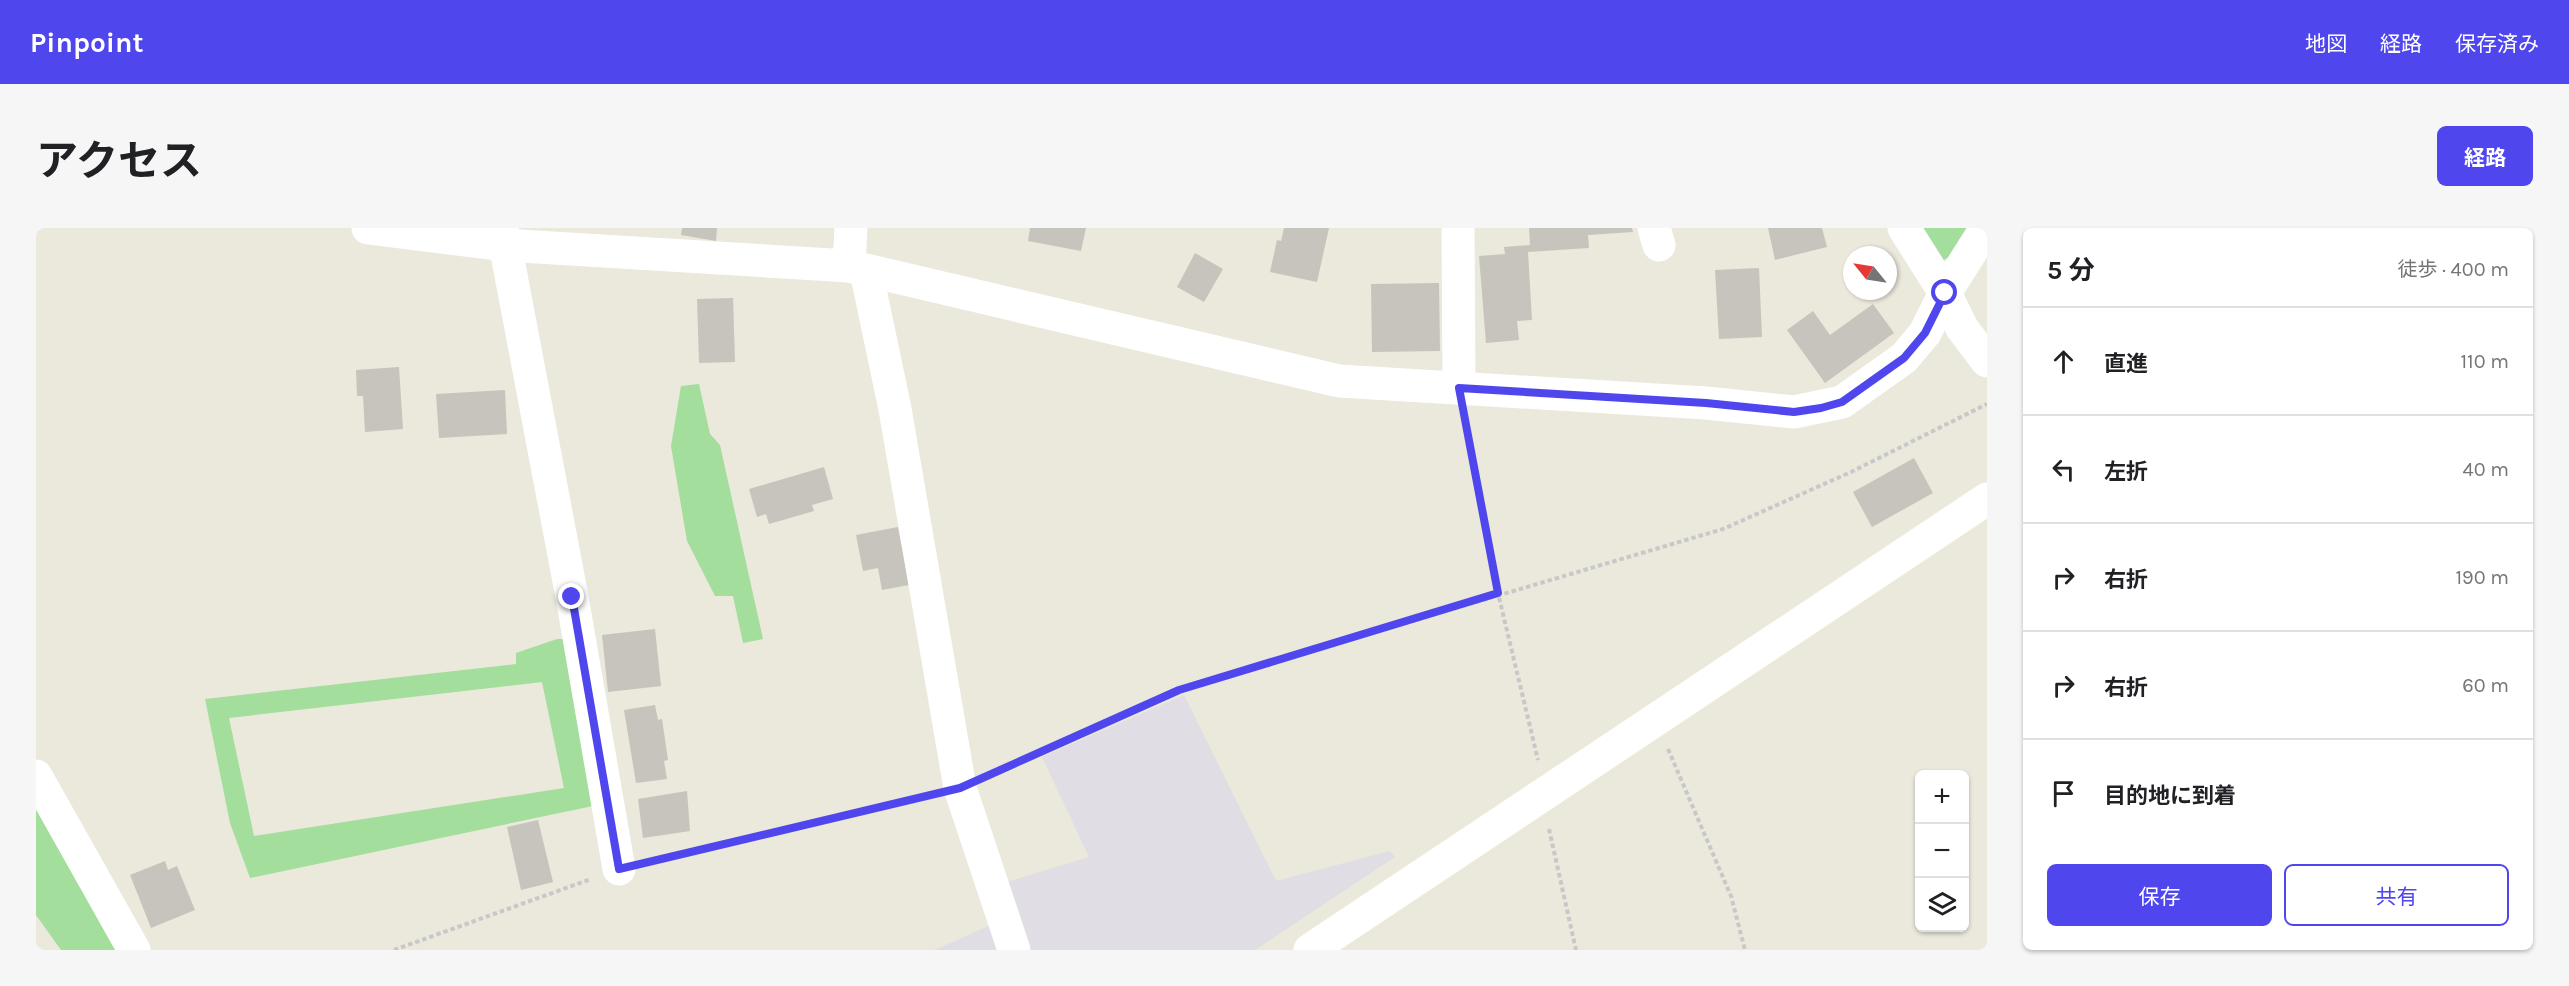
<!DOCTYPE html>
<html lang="ja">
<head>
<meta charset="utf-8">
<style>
  :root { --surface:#fff; --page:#f6f6f6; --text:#202124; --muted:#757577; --line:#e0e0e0; --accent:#4f47ed }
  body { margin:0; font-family:Karla,"Noto Sans JP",sans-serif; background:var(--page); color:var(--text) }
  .controls { position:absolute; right:18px; bottom:18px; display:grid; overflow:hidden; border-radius:9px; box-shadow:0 2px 4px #0004 }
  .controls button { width:54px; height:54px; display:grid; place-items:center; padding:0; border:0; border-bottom:2px solid var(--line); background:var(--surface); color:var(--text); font:30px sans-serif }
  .compass { position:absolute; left:1807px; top:18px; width:54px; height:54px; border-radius:50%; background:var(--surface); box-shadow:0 2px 4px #0004; rotate:300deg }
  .stop { position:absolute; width:18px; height:18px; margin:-14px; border:4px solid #4f47ed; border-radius:50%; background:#fff }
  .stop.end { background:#4f47ed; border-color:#fff; box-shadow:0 2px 6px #0008 }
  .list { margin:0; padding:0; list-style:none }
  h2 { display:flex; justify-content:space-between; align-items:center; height:78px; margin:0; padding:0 24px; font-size:26px }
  h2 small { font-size:20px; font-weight:400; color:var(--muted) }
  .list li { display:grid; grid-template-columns:39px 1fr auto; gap:18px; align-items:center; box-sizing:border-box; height:108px; padding:0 24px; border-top:2px solid var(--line) }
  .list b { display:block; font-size:22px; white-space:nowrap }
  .list em { font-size:20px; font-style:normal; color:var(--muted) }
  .actions { display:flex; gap:12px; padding:18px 24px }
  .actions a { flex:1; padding:14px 0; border:2px solid var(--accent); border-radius:9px; text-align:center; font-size:21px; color:var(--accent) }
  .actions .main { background:var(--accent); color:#fff }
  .icon { flex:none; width:33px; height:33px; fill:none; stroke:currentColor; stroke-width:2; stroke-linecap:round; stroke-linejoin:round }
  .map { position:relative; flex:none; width:1951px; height:722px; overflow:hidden; border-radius:9px }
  header { display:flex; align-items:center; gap:36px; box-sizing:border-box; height:84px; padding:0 30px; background:var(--accent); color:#fff }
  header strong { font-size:28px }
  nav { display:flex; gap:33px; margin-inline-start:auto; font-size:21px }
  .intro { display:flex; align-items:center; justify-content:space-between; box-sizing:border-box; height:144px; padding:0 36px }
  h1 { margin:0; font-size:42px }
  .button { padding:15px 27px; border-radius:9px; background:var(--accent); color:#fff; font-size:21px; font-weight:700 }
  main { display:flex; gap:36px; padding:0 36px }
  aside { flex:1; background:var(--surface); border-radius:9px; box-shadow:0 2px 4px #0004 }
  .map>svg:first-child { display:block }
</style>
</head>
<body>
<header>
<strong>Pinpoint</strong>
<nav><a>地図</a><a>経路</a><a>保存済み</a></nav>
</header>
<div class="intro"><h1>アクセス</h1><a class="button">経路</a></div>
<main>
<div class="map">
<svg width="1951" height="722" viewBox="0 0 1951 722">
  <rect width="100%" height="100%" fill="#ebe8dc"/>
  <!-- industrial -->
  <g fill="#e0dde4">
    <path d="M1148,467L1240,653L1354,623L1359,629L1219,722H992L968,655L1053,629L1006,529Z"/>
    <path d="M957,696L967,722H899Z"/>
  </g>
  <!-- green -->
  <g fill="#a3de9c" fill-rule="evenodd">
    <path d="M1875,0H1936L1916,28L1907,32Z"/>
    <path d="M663,156L674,206L684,217L727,411L707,415L697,368H679L651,313L635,218L645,158Z"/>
    <path d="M521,411H529L557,578L214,650L194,595L169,471L480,436V425ZM506,454L528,560L218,608L193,490Z"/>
    <path d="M0,570L83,722H25L0,687Z"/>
  </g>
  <!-- building -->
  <g fill="#c6c4bc">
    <path d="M646,0H681L680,13L645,7Z"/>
    <path d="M994,0H1050L1045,23L992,13Z"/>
    <path d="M1248,0H1293L1281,54L1234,44L1241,12L1245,13Z"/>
    <path d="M1493,0H1596L1597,4L1552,7L1553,20L1492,24L1496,92L1481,93L1483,112L1450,115L1443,28L1469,26L1468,19L1494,17Z"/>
    <path d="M1732,0H1786L1791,19L1739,32Z"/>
    <path d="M1159,25L1187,41L1168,74L1141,59Z"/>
    <path d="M1723,40L1726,109L1683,111L1679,42Z"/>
    <path d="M1403,55L1404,123L1336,124L1335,56Z"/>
    <path d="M697,70L699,134L663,135L661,71Z"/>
    <path d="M1837,76L1858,105L1789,155L1751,102L1777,83L1794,107Z"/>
    <path d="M363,139L367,201L329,204L327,168H321L320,142Z"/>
    <path d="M469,162L471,206L403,210L400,166Z"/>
    <path d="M1878,230L1897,265L1836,299L1817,264Z"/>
    <path d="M788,239L797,271L776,277L778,283L733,296L730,286L721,289L713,261Z"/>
    <path d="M862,299L873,357L846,362L842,340L827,343L820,307Z"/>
    <path d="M619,401L625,458L572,464L566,407Z"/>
    <path d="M619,477L622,492L626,491L632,532L628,533L631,551L600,555L588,482Z"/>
    <path d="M651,563L654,603L607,610L602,571Z"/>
    <path d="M502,592L517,654L485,662L471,599Z"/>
    <path d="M129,633L132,642L141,638L159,682L115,700L94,647Z"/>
  </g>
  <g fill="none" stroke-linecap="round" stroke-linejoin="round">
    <!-- path -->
    <g stroke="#c8c8c8" stroke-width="4" stroke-dasharray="4.5 3" stroke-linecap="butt">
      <path d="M1429,193L1461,361L1502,532"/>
      <path d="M1632,521L1695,668L1709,722"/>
      <path d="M953,547L1143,462L1687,301L1815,244L1951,176"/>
      <path d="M1513,601L1540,722"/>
      <path d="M614,634L892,567"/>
      <path d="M358,722L555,651"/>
    </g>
    <!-- minor -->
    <g stroke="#fff" stroke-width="33">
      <path d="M332,0L469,17L813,38L1303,153L1670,175L1758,184L1806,174L1868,130L1889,105L1909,65L1950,0"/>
      <path d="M466,0L536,369L583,641"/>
      <path d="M1422,0L1423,160"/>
      <path d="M1618,0L1623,17"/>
      <path d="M1868,0L1909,65L1926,100L1951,133"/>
      <path d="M813,38L815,0"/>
      <path d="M830,43L859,181L924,560L978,722"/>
      <path d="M0,548L98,722"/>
      <path d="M1274,722L1951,271"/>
    </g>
  </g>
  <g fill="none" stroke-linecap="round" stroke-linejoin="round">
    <!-- route -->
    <path stroke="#4f47ed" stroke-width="8" d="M536,369L583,641L924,560L1143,462L1462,365L1423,160L1670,175L1758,184L1785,180L1806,174L1868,130L1889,105L1909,65"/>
  </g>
</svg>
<div class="controls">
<button>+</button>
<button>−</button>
<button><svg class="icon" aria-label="layers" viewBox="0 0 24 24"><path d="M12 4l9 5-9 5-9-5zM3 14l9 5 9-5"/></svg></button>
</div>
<svg class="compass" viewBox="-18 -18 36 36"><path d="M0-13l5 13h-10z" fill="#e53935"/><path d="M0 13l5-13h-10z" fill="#757577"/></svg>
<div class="stop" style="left:1909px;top:65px"></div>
<div class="stop end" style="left:536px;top:369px"></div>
</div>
<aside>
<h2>5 分<small>徒歩 · 400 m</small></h2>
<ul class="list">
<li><svg class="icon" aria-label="ahead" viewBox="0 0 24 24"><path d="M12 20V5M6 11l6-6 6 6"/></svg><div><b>直進</b></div><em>110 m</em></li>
<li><svg class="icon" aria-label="left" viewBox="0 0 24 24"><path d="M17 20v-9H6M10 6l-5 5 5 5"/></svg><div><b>左折</b></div><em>40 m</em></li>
<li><svg class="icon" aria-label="right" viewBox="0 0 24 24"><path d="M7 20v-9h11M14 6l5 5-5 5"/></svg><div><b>右折</b></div><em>190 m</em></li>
<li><svg class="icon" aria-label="right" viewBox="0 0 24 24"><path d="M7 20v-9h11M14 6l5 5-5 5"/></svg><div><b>右折</b></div><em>60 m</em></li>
<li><svg class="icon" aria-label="arrive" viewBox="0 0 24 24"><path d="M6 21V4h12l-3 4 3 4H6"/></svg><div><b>目的地に到着</b></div></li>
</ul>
<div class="actions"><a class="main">保存</a><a>共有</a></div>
</aside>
</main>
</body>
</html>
